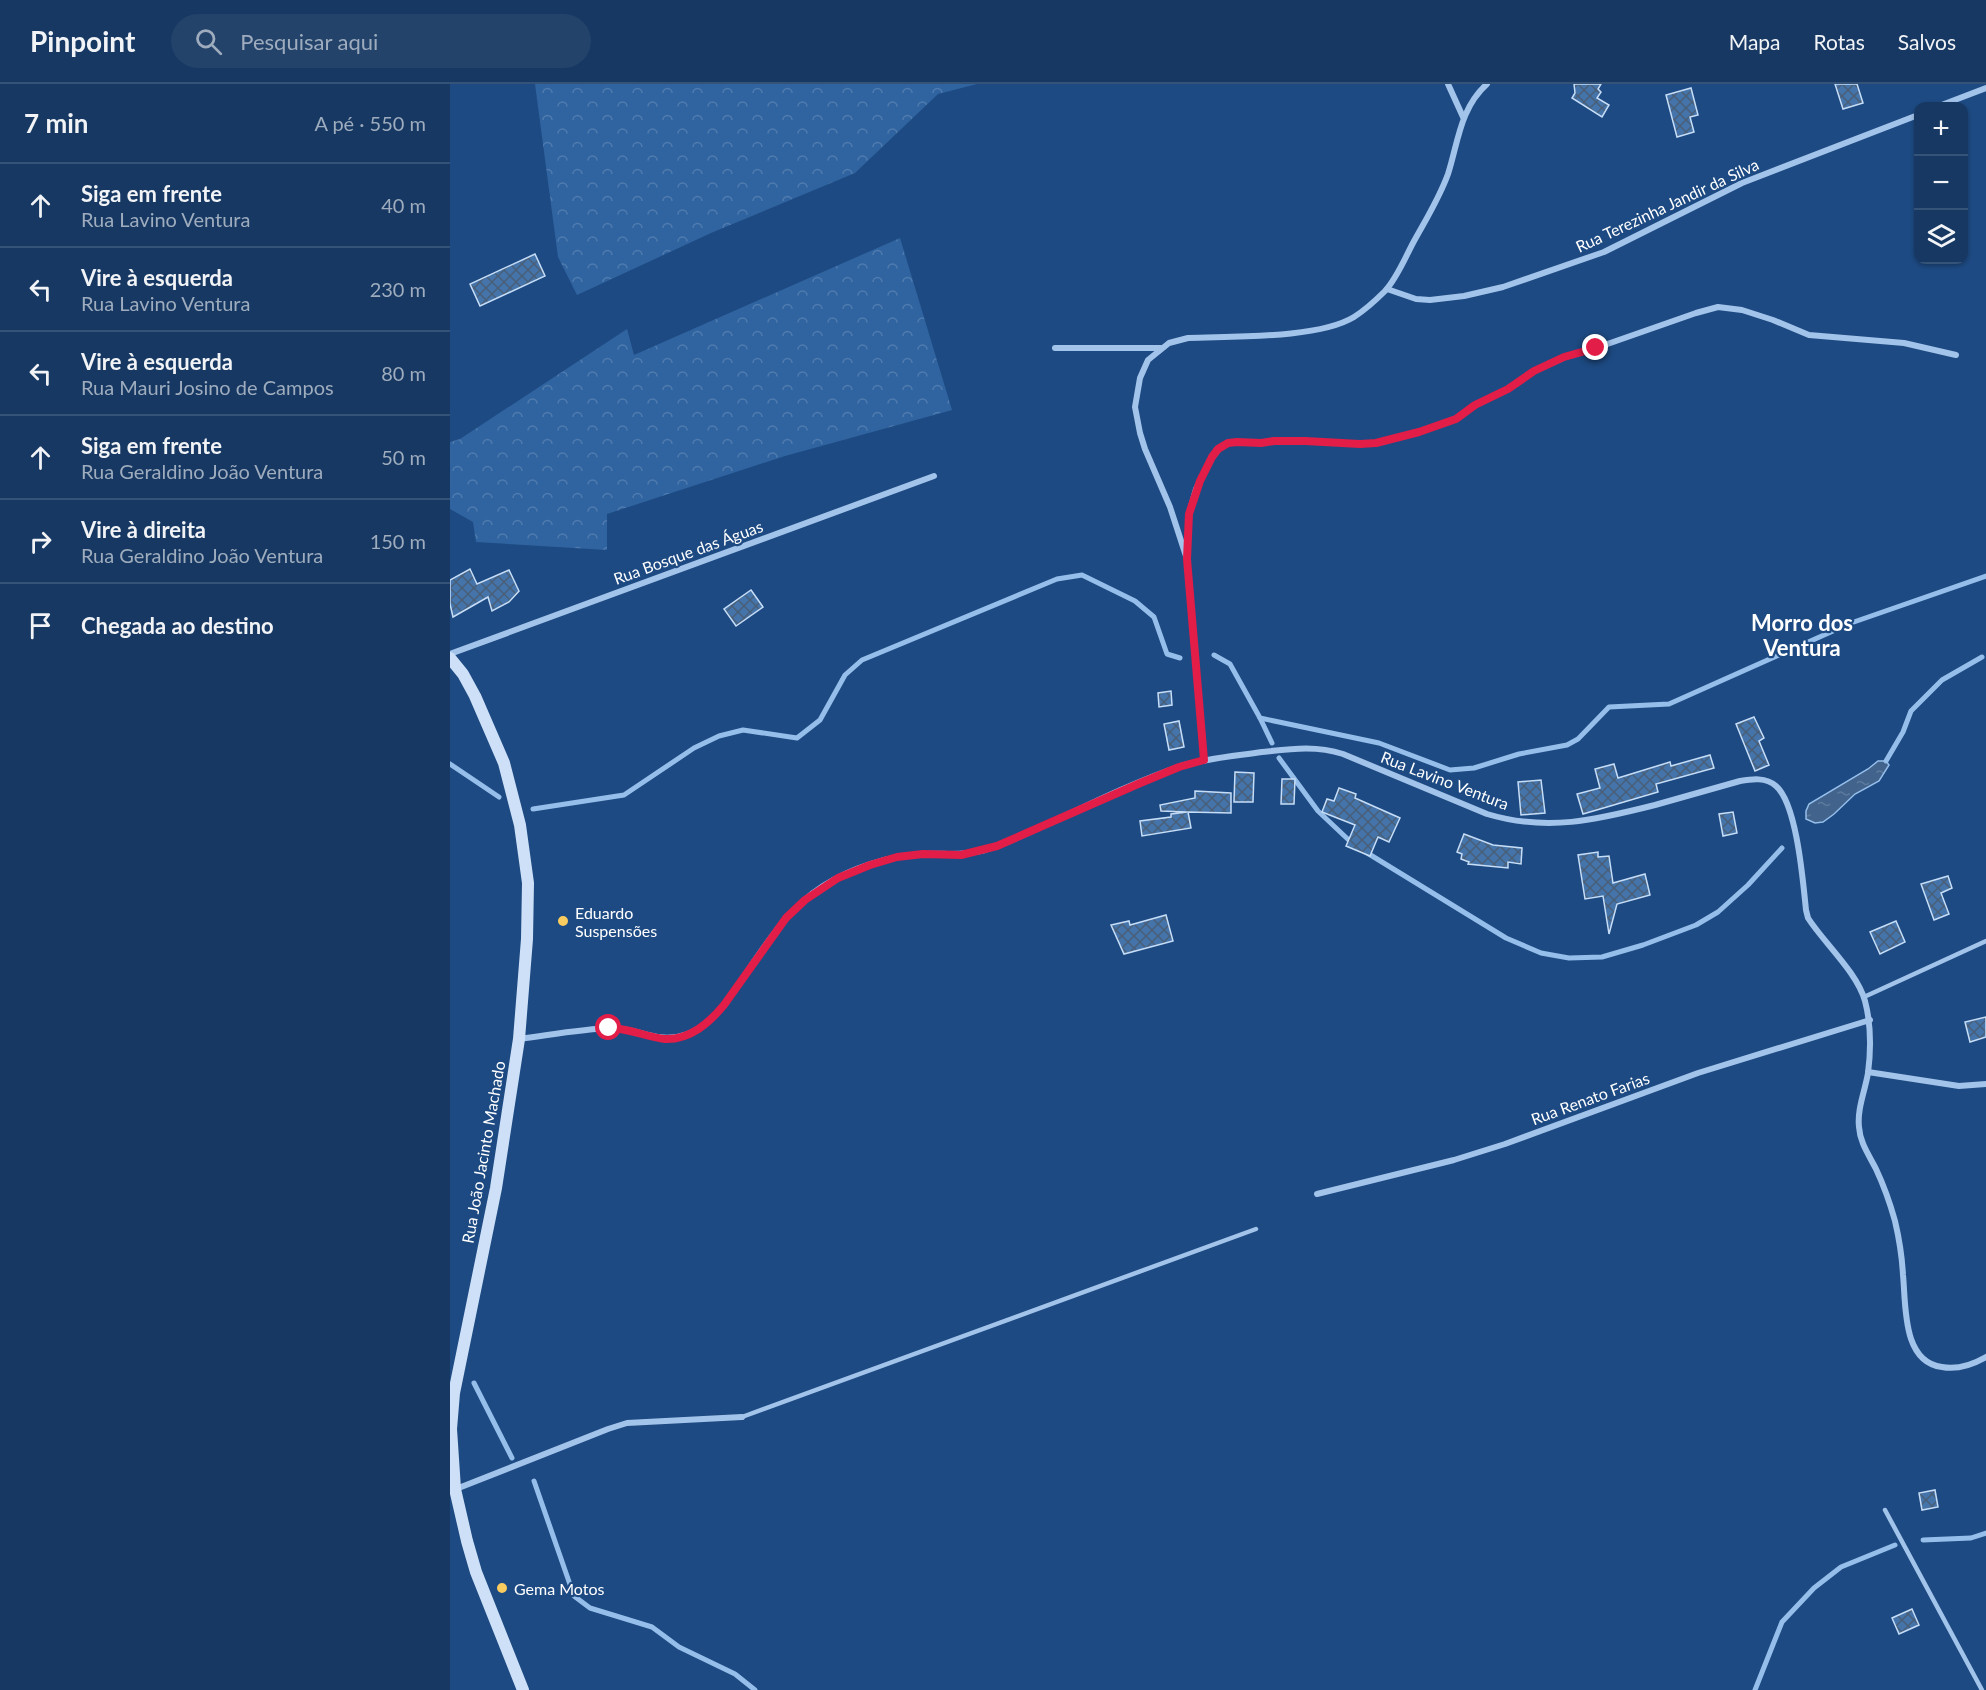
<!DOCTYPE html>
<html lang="pt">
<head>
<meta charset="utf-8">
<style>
  :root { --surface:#163862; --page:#23436b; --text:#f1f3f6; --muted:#9eacbe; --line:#355277 }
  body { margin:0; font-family:Lato,sans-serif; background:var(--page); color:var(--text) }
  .controls { position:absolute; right:18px; top:18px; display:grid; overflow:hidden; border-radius:12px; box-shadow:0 2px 4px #0004 }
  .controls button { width:54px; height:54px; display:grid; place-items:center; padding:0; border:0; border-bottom:2px solid var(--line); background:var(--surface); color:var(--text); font:30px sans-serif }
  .stop { position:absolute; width:18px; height:18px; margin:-14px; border:4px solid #e11d48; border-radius:50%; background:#fff }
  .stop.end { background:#e11d48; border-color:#fff; box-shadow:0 2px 6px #0008 }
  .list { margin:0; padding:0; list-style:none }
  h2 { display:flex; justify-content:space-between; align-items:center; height:78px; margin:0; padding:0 24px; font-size:26px }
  h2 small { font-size:20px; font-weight:400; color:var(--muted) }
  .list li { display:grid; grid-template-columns:39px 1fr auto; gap:18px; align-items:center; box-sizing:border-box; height:84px; padding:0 24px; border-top:2px solid var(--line) }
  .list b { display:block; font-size:22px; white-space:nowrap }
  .list p { margin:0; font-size:20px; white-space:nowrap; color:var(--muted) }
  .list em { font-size:20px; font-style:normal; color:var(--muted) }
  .icon { flex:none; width:33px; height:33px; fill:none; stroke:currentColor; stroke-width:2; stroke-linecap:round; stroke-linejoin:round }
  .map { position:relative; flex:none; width:1536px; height:1606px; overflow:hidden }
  header { display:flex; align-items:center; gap:36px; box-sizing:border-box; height:84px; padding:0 30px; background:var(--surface); border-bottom:2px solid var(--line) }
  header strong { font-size:28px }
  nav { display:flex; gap:33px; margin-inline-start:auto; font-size:21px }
  .search { width:420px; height:54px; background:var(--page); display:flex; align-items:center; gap:15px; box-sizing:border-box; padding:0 21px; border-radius:33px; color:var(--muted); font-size:22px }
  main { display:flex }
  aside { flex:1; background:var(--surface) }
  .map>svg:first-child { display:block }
</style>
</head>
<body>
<header>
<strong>Pinpoint</strong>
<div class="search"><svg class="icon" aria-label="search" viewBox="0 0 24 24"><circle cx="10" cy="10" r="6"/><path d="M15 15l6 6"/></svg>Pesquisar aqui</div>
<nav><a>Mapa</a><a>Rotas</a><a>Salvos</a></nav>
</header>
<main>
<aside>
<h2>7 min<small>A pé · 550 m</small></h2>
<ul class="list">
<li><svg class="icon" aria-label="ahead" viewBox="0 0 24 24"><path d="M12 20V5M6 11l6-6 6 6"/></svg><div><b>Siga em frente</b><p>Rua Lavino Ventura</p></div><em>40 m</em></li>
<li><svg class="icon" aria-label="left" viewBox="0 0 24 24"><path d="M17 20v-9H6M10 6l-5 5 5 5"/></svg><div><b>Vire à esquerda</b><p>Rua Lavino Ventura</p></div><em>230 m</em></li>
<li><svg class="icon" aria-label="left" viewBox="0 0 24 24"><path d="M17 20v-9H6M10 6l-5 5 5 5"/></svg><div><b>Vire à esquerda</b><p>Rua Mauri Josino de Campos</p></div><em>80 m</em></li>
<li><svg class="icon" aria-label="ahead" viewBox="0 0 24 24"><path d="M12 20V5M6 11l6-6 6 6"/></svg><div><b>Siga em frente</b><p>Rua Geraldino João Ventura</p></div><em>50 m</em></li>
<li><svg class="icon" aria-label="right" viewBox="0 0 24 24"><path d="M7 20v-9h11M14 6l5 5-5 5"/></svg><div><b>Vire à direita</b><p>Rua Geraldino João Ventura</p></div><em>150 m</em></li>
<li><svg class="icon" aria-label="arrive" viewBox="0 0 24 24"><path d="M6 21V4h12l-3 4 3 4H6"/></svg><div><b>Chegada ao destino</b></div></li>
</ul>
</aside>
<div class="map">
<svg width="1536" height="1606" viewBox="0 0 1536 1606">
  <defs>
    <pattern id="forest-crowns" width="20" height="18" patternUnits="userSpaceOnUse" patternTransform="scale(1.5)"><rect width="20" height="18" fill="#3064a0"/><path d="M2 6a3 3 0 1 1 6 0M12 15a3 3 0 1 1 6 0" fill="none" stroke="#4f7bae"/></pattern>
    <pattern id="water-ripples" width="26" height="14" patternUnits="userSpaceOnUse" patternTransform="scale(1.5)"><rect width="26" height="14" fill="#41638c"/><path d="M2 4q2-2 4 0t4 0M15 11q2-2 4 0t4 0" fill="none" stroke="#5e7a9d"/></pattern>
    <pattern id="building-cross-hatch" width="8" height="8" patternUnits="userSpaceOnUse" patternTransform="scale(1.5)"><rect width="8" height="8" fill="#4574ab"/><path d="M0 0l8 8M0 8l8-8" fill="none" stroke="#495e77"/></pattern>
  </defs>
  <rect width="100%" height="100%" fill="#1d4a82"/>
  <!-- forest -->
  <g fill="url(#forest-crowns)">
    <path d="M85,0H527L488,10L405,89L261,149L127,211L108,173Z"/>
    <path d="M450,154L502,326L335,372L157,430V466L26,458L23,438L0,425V358L10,355L177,245L184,271Z"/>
  </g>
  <!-- water -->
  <path fill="url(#water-ripples)" stroke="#95beeb" stroke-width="1.5" d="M1428,677H1436L1439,681L1429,697L1405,710L1384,730L1373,738L1365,739L1356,735V727L1359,720L1418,685Z"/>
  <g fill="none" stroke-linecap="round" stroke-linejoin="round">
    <!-- stream -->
    <g stroke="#95beeb" stroke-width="5">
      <path d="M764,571L780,580L810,634L929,659L1000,686L1024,684L1069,670L1117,661L1128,655L1159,623L1219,620L1401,539L1536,492"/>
      <path d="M810,634L822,659"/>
      <path d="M829,674L868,727L904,761"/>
      <path d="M1436,677L1453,648L1461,627L1492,596L1532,573"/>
      <path d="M0,680L49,713"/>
      <path d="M83,725L174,711L244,664L269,652L293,646L347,654L370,636L395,591L412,576L607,495L632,491L685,517L704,533L717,570L730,574"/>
      <path d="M914,767L1056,854L1091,869L1119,874L1152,873L1193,861L1246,841L1268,828L1298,801L1332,764"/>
      <path d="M24,1299L62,1374"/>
      <path d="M84,1397L124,1512L140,1524L202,1543L229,1563L285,1590L305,1606"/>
      <path d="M1473,1456L1521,1454L1536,1449"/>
      <path d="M1305,1606L1332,1538L1364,1504L1391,1483L1445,1461"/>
    </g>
  </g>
  <!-- building -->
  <g fill="url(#building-cross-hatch)" stroke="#c6ddf7" stroke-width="1.5">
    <path d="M1124,0H1151L1148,5L1151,8L1147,14L1159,21L1152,33L1122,14L1125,9Z"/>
    <path d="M1385,0H1407L1413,19L1393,25Z"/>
    <path d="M1241,4L1248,31L1240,33L1244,48L1227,53L1216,11Z"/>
    <path d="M85,170L95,192L30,222L20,200Z"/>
    <path d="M20,485L27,500L59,486L69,507L59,518L42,527L38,513L3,533L0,520V496Z"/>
    <path d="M301,506L313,523L286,542L274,525Z"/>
    <path d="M721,607L722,621L709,623L708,609Z"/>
    <path d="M1304,633L1314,654L1309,657L1319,681L1305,687L1286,640Z"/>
    <path d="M729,637L734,663L719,666L714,640Z"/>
    <path d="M1260,671L1264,684L1206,700L1208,708L1133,730L1127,710L1150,704L1145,685L1164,680L1168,694L1220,678L1221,682Z"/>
    <path d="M785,688L804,689L803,718H784Z"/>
    <path d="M832,695H845L844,720H831Z"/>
    <path d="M1091,696L1095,729L1071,731L1068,698Z"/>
    <path d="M889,704L906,710L905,714L950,734L939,758L928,753L920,772L896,762L905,741L872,728L877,715L884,717Z"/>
    <path d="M745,707L781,709V729L738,728L741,744L692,752L690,737L721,733V730L737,728L711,727L710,721L745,714Z"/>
    <path d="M1283,728L1287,749L1273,752L1269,730Z"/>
    <path d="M1014,750L1043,761L1072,764L1071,780L1058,778V784L1018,780L1019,778L1011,775L1012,770L1007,768Z"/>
    <path d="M1148,768V773L1159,772L1163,799L1195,790L1200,811L1167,820L1159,850L1153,812L1135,815L1128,771Z"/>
    <path d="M1498,792L1502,804L1491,809L1499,830L1484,836L1471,800Z"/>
    <path d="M716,831L723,857L674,870L661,841L679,837L680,841Z"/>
    <path d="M1446,837L1455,858L1430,870L1420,848Z"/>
    <path d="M1536,933V953L1520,958L1515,938Z"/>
    <path d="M1485,1406L1488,1423L1472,1426L1469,1409Z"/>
    <path d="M1462,1525L1469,1541L1449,1550L1442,1534Z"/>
  </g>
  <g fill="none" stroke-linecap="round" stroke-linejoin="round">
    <!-- service -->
    <g stroke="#a2c3ea" stroke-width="4.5">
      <path d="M1414,913L1536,857"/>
      <path d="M292,1333L806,1145"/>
      <path d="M1435,1426L1532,1606"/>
    </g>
    <!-- minor -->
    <g stroke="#a2c3ea" stroke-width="6">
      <path d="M998,0L1013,33"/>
      <path d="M1489,22L1536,4"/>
      <path d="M937,205L966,215L980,216L1014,212L1053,203L1154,168L1292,99L1468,31"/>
      <path d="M605,264H711"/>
      <path d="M737,469L739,430L746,405L762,373L769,365L778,359L787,358L811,359L838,356L910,360L926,359L969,348L1006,335L1025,321L1058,305L1084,287L1115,273L1146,264L1246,229L1268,223L1292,226L1323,236L1359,251L1454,259L1506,271"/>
      <path d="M0,570L484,392"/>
      <path d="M754,676L737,475L720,423L695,365L690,349L685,323L690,294L698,276L719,259L738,254C781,252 868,255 904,233C915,226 926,216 935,207C947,194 955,174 963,159C975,137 989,115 998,90C1008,59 1010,24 1037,0"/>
      <path d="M69,955C100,951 131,945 162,944C175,944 186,948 198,951C227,959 249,949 269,927C302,886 327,831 373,802C401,784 438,772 472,770C495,769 512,772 535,766C558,759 580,748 602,738C644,718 687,697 731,682C758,674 785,672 812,668C840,665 865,661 893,670L1037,730C1097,748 1146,736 1205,721C1233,713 1262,705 1290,697C1302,695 1316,693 1326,702C1347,720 1353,798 1356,826L1358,834C1374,859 1407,888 1415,917C1421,940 1421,966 1418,989C1415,1007 1407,1025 1409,1043C1410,1059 1419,1071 1426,1085C1434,1102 1440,1119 1445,1137C1449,1154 1452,1172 1453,1191C1456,1221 1452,1278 1492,1283C1508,1286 1522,1281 1536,1273"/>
      <path d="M1418,988L1509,1002L1536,1000"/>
      <path d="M867,1110L1004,1076L1055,1060L1248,989L1420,936"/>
      <path d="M6,1405L158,1345L177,1339L292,1333"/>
    </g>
    <!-- secondary -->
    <path stroke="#cde0f7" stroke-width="12" d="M0,574L13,590L25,612L54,679L70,741L78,799L77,855L69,955L46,1104L4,1309L1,1345L5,1405L17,1457L26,1488L73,1606"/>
  </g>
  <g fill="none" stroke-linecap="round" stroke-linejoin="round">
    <!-- route -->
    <path stroke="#e11d48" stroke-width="8" d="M159,944C179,944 196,953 215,955C240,956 259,939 274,921L336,834L355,816L388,794L420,781L447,773L473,770L511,771L547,762L688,700L729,683L754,676L737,475L739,430L750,397L762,373L768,365L778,359L787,358L811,359L824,357H855L910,360L926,359L969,348L1006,335L1025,321L1058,305L1084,287L1114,273L1146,264"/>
  </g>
  <!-- markers -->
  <g fill="#facc60" stroke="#1d4a82" stroke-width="2">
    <circle cx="113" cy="837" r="6"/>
    <circle cx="52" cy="1504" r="6"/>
  </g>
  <g text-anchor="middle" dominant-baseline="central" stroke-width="4.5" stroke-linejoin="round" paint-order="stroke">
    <!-- street labels -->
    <g font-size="16" fill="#fff" stroke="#1d4a82">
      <text transform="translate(1217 121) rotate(-25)">Rua Terezinha Jandir da Silva</text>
      <text transform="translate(238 468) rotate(-20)">Rua Bosque das Águas</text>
      <text transform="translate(995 696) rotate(21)">Rua Lavino Ventura</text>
      <text transform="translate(1140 1014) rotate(-20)">Rua Renato Farias</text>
      <text transform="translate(33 1068) rotate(-80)">Rua João Jacinto Machado</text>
    </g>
    <!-- poi labels -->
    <g font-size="16" fill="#fff" stroke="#1d4a82" text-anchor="start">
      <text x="125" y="828">Eduardo<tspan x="125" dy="18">Suspensões</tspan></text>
      <text x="64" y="1504">Gema Motos</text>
    </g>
    <!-- district labels -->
    <g font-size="22" font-weight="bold" fill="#fff" stroke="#1d4a82">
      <text x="1352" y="538">Morro dos<tspan x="1352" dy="25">Ventura</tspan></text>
    </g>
  </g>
</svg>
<div class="controls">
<button>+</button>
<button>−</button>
<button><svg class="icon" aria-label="layers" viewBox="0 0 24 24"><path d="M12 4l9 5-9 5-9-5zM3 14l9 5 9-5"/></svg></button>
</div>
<div class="stop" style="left:159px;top:944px"></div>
<div class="stop end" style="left:1146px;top:264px"></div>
</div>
</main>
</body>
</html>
